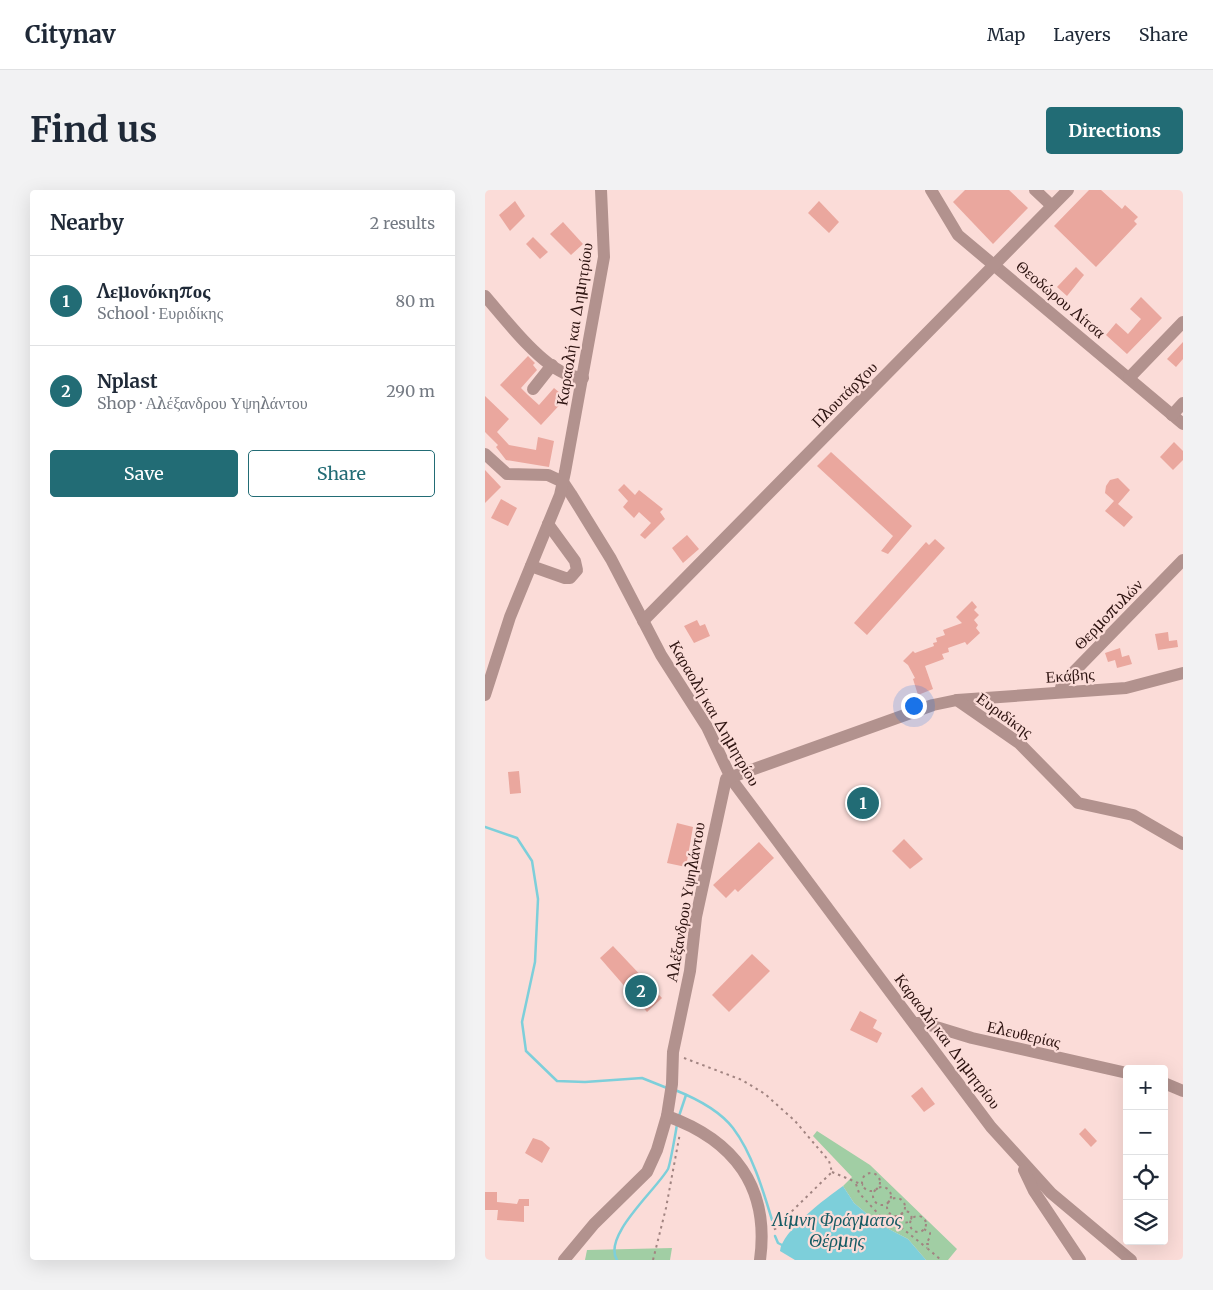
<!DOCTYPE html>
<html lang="en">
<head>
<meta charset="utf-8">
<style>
  :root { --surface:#fff; --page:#f2f2f3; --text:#1f2937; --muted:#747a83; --line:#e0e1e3; --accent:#226c75 }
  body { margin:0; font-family:Merriweather,serif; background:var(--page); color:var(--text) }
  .controls { position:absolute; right:15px; bottom:15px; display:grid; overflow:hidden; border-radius:5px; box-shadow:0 5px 20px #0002 }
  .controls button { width:45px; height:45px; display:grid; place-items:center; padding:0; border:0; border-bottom:1px solid var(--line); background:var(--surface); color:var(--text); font:25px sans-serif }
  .you { position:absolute; left:428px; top:515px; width:18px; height:18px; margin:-12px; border:4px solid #fff; border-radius:50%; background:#1a73e8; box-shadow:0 0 0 8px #1a73e833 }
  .badge { display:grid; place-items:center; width:32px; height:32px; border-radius:50%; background:var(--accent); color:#fff; font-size:16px; font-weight:700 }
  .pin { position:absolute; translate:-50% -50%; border:2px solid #fff; box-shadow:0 1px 5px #0006 }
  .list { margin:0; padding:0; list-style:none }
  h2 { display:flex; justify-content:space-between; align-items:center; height:65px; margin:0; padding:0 20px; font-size:21px }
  h2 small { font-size:16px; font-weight:400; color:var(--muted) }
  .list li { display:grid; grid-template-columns:32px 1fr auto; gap:15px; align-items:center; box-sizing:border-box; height:90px; padding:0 20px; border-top:1px solid var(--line) }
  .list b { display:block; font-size:19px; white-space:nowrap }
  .list p { margin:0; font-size:16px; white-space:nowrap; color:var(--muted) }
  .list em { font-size:16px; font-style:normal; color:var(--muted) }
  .actions { display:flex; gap:10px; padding:15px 20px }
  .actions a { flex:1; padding:11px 0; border:1px solid var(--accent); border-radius:5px; text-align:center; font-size:18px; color:var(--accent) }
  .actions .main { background:var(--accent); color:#fff }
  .icon { flex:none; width:28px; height:28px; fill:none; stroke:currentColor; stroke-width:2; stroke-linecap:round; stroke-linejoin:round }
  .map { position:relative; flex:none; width:698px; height:1070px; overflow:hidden; border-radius:5px }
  header { display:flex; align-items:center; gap:30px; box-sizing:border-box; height:70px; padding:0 25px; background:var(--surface); border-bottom:1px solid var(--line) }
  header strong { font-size:24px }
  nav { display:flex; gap:28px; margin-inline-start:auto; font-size:18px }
  .intro { display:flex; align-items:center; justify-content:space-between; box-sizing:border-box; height:120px; padding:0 30px }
  h1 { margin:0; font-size:35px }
  .button { padding:12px 22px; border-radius:5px; background:var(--accent); color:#fff; font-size:18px; font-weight:700 }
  main { display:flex; gap:30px; padding:0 30px }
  aside { flex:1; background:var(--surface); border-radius:5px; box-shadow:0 5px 20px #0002 }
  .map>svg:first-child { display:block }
</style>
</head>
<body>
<header>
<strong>Citynav</strong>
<nav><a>Map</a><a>Layers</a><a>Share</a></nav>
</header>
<div class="intro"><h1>Find us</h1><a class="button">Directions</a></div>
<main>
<aside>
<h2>Nearby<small>2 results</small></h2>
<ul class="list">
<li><span class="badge">1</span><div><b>Λεμονόκηπος</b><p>School · Ευριδίκης</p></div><em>80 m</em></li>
<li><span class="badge">2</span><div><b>Nplast</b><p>Shop · Αλέξανδρου Υψηλάντου</p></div><em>290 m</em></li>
</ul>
<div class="actions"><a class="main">Save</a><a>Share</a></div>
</aside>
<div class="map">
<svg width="698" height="1070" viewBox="0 0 698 1070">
  <rect width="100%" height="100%" fill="#fbdcd8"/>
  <!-- green -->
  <g fill="#a1cea4">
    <path d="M332,941L385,975L472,1059L463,1070H441L423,1049L394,1034L369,1013L358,996L367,987L328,946Z"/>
    <path d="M187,1058L185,1070H100L102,1060Z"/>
  </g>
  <!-- water -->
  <path fill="#7dcfda" d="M358,996L369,1013L394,1034L423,1049L441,1070H310L295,1061C297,1041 341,1008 358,996Z"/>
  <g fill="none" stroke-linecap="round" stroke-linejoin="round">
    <!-- stream -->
    <g stroke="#7dcfda" stroke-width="2.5">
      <path d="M0,637L32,648L47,671L53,709L50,772L37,832L41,861L72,891L100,892L157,888L182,898"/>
      <path d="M190,900C210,908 234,920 248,938C267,963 278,1000 287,1030"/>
      <path d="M194,926L201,905"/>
      <path d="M290,1046L293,1053L297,1055"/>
      <path d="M132,1070C117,1046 171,1000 183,979C185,975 191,941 192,934"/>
    </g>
  </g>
  <!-- building -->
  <g fill="#eaa79e">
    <path d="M480,0H524L543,18L508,54L468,12Z"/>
    <path d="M604,0H616L637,19L640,15L653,27L649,31L652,34L611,77L569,36Z"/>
    <path d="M30,11L40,26L25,41L14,25Z"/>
    <path d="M334,11L354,32L344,43L323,23Z"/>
    <path d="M78,32L98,54L86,65L65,44Z"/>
    <path d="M48,47L63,62L55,69L41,54Z"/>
    <path d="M591,77L599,85L582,106L572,97Z"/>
    <path d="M656,107L677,128L642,164L621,145L631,133L643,144L656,129L645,119Z"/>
    <path d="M698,152V169L691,177L682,169Z"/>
    <path d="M43,166L50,173L48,175L52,180L36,198L43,205L54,215L69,198L81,208L56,235L15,195Z"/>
    <path d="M0,206L24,229L12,242L24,255L51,260L53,247L69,251L64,277L21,270L11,257L13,255L0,242Z"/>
    <path d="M689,252L698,261V270L688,280L675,267Z"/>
    <path d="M346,262L427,336L403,364L396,361L408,346L332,276Z"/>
    <path d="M0,280L16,297L0,313Z"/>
    <path d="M633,288L645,300L633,314L648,327L639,337L620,321L629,311L620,303L621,296L625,290Z"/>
    <path d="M139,294L150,305L154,300L178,319L175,322L180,329L160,349L155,345L166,333L154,322L149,328L138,317L143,311L133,300Z"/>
    <path d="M16,309L32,318L23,336L6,328Z"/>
    <path d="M202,345L214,359L198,373L187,358Z"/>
    <path d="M450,349L460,358L382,445L369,433L441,352L444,355Z"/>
    <path d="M487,411L492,417L489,420L494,425L489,430L493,435L491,438L495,443L482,455L480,452L463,458L464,462L457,464L459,469L440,476L448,499L433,505L428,489L430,488L423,475L418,471L428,461L430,463L449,456L448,453L452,452L451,448L460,445L458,440L477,433L471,427Z"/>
    <path d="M212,430L215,436L220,434L225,446L209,453L199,436Z"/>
    <path d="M683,442L684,451L692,450L693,457L673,460L670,444Z"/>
    <path d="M635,458L637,467L644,465L647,474L632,478L630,470L623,472L620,463Z"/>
    <path d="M34,581L36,603L25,604L23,582Z"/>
    <path d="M192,633L208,637L201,677L182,673Z"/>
    <path d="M419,649L438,669L425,679L407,661Z"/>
    <path d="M274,652L289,668L253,702L250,699L241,708L228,695Z"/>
    <path d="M128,756L177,808L162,822L115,768Z"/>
    <path d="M267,764L285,781L244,822L227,805Z"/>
    <path d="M375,821L392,830L388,838L397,843L392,853L365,840Z"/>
    <path d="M437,897L450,914L439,922L426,906Z"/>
    <path d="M600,938L612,951L606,957L594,944Z"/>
    <path d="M48,948L57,951L65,958L57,973L40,963Z"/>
    <path d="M0,1002H12V1012L32,1014L34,1009H44V1016H39V1032L12,1030L13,1020H0Z"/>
  </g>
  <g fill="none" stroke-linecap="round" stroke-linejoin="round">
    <!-- path -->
    <g stroke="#a18481" stroke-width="2" stroke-dasharray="2.5 4" stroke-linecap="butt">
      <path d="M199,868L257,890L280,904L310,931L344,971L347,982L302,1026L293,1038L286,1040"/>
      <path d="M347,982L378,995"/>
      <circle cx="386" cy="992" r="9"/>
      <path d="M371,994L374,1003L399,1030L413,1035L442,1058"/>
      <circle cx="397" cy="1006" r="9"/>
      <circle cx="411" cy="1017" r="9"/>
      <circle cx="421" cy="1027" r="5.5"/>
      <circle cx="433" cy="1034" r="8"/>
      <path d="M439,1039L445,1043V1047L441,1054H443L442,1058L456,1070"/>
      <path d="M168,1070L181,1018L195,943"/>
    </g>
    <!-- minor -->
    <g stroke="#b2928e" stroke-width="12">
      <path d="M446,0L473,45L698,234"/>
      <path d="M550,0L567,16"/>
      <path d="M0,106C20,129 52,171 79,183C84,186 92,187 98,188"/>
      <path d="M644,188L698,132"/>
      <path d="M48,199L67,175"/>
      <path d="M687,225L698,213"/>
      <path d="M0,264L22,284L63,285L78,292L86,304L126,369L176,465L222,537L247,590L506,937L566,1003L646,1070"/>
      <path d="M46,376L80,388H85L92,380L90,371L63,334"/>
      <path d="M158,431L583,0"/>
      <path d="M575,502L577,494L698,370"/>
      <path d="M0,505L25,427L75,305L80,282L119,67L116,0"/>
      <path d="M472,510L641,498L698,483"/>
      <path d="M430,833H438L487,848L642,883"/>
      <path d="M679,893L698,901"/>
      <path d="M182,926C249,950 285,997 275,1070"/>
      <path d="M539,980L549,1001L595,1070"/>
      <path d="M79,1070L109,1034L162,982L172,960L182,926L187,894L188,862L205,781L211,727L241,589L448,515L472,510L534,553L593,613L648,625L698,654"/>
    </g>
  </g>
  <g text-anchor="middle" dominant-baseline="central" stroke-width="4.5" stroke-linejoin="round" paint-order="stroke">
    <!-- street labels -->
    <g font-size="16" fill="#2d1310" stroke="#fbdcd8">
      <text transform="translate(576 109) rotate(40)">Θεοδώρου Λίτσα</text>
      <text transform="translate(89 134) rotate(-81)">Καραολή και Δημητρίου</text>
      <text transform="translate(359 204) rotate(-45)">Πλουτάρχου</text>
      <text transform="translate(623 424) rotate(-46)">Θερμοπυλών</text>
      <text transform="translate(585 485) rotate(-4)">Εκάβης</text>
      <text transform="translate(230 523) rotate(60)">Καραολή και Δημητρίου</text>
      <text transform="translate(520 525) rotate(36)">Ευριδίκης</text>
      <text transform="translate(200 712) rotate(-80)">Αλέξανδρου Υψηλάντου</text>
      <text transform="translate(539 844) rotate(13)">Ελευθερίας</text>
      <text transform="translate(463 851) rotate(53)">Καραολή και Δημητρίου</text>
    </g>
    <!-- water labels -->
    <g font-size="18" font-style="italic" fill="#165b64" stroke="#fbdcd8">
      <text x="352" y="1029">Λίμνη Φράγματος<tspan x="352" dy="21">Θέρμης</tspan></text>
    </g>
  </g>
</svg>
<div class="controls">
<button>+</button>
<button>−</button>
<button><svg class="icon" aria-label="locate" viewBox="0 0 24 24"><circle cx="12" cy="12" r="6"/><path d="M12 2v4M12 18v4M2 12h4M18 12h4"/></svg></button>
<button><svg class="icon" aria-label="layers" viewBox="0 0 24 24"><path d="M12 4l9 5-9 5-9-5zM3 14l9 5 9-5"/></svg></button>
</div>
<div class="you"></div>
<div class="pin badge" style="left:378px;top:613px">1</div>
<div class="pin badge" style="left:156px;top:801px">2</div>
</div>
</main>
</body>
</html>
